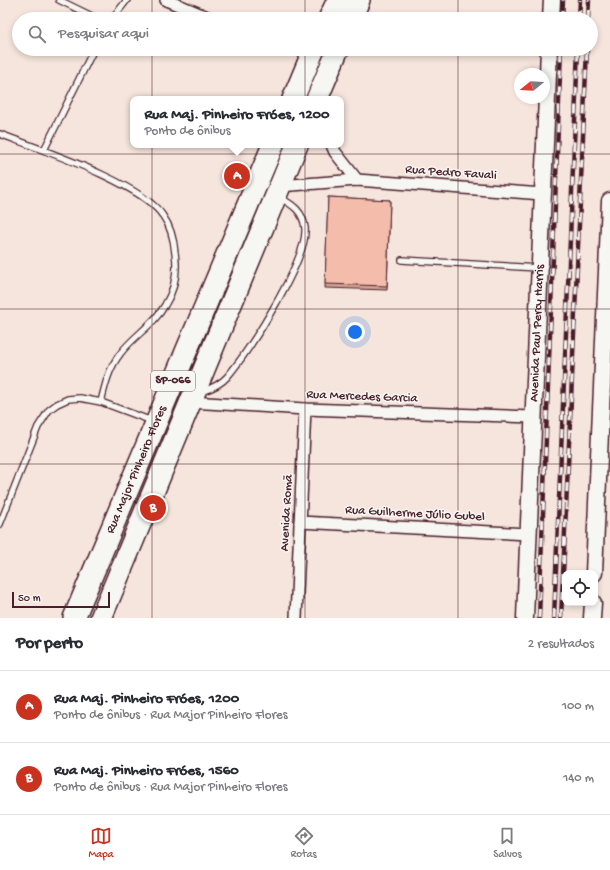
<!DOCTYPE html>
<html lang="pt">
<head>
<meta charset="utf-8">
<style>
  :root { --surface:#fff; --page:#f7f7f7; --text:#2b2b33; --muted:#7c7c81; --line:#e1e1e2; --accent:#c8321e }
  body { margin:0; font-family:"Gochi Hand",sans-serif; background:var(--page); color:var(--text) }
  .controls { position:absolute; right:12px; bottom:12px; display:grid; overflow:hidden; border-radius:8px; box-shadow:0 2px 6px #0003 }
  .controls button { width:36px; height:36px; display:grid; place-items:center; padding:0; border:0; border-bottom:1px solid var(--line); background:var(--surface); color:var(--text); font:20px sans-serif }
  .compass { position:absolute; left:514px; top:68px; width:36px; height:36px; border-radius:50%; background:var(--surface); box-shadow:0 2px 6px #0003; rotate:252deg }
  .scale { position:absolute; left:12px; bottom:10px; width:98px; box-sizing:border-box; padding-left:4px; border:2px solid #4a1f2b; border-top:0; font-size:11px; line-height:14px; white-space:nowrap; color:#4a1f2b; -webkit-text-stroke:3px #f6f6f2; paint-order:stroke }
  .you { position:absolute; left:355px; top:332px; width:14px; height:14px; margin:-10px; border:3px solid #fff; border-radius:50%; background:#1a73e8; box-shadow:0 0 0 6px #1a73e833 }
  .badge { display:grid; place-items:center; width:26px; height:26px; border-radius:50%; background:var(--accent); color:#fff; font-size:13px; font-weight:700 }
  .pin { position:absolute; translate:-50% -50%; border:2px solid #fff; box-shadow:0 1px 4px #0006 }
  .popup { position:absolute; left:130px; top:96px; width:214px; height:52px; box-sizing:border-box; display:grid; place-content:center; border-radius:8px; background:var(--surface); filter:drop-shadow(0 1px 3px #0005); font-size:13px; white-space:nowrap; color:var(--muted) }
  .popup b { font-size:15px; color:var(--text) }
  .popup::after { content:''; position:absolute; left:50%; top:100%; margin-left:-8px; border:8px solid transparent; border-top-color:var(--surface) }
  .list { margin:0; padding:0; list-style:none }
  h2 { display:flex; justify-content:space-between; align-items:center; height:52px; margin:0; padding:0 16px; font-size:17px }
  h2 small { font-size:13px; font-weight:400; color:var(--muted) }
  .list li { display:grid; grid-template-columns:26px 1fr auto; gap:12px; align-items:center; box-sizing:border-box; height:72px; padding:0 16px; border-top:1px solid var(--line) }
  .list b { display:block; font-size:15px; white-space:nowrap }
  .list p { margin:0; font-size:13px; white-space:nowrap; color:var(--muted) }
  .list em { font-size:13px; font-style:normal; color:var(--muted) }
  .icon { flex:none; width:22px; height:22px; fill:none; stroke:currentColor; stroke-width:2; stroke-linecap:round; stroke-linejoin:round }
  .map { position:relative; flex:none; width:610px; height:618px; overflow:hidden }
  .search { position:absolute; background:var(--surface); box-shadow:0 2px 6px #0003; left:12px; right:12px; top:12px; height:44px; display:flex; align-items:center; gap:10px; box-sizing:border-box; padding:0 14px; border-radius:22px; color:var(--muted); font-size:15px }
  .sheet { height:196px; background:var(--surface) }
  nav { display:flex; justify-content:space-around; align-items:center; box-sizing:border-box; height:56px; border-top:1px solid var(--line); background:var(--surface); font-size:11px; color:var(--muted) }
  nav a { display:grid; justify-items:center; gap:2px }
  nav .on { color:var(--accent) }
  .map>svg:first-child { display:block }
</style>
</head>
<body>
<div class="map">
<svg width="610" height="618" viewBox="0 0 610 618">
  <rect width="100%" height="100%" fill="#f5e5dc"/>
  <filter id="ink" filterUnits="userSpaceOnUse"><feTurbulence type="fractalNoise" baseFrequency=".025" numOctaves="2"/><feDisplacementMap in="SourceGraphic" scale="8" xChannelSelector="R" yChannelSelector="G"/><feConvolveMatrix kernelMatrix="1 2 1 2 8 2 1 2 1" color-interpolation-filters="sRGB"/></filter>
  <g filter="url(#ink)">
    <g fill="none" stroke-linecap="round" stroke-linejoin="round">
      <!-- lane casing -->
      <g stroke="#4a1f2b" stroke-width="8">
        <g id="lane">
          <path d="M59,0L98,19"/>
          <path d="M112,19L127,0"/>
          <path d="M0,134C39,149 142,183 163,216C171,227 174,241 175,253C178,272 175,289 165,305C154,325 133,336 120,354C109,368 105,385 101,402"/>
          <path d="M44,150L94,49"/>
          <path d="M402,260L539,268"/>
          <path d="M201,392C210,389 220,385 227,377C249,352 308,259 305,228C303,211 293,205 279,197"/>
          <path d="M0,524L38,427L49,410L57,404L68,399L80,398L101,402L152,421"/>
        </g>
      </g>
      <!-- street casing -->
      <g stroke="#4a1f2b" stroke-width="14">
        <g id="street">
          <path d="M166,0L212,19"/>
          <path d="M332,145L335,152L357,180"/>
          <path d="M279,186L357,180L542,194"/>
          <path d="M190,402L305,409L533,417"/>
          <path d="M300,522L529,534"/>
          <path d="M296,618L305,409"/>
        </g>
      </g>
      <!-- secondary casing -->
      <g stroke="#4a1f2b" stroke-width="19">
        <g id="secondary">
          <path d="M551,19L552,0"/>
          <path d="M594,573L610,201"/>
          <path id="s1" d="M525,618L549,49"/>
          <path d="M592,618L593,603"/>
        </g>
      </g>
      <!-- highway casing -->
      <g stroke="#4a1f2b" stroke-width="24">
        <g id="highway">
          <path d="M329,19L338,0"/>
          <path d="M351,19L359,0"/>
          <path d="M293,99L314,49"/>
          <path d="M317,99L338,49"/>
          <path id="s2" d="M74,618L273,145"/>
          <path d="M101,618L297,145"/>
        </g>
      </g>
      <!-- lane -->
      <use href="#lane" stroke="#f6f6f2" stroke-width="5.5"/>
      <!-- street -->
      <use href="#street" stroke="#f6f6f2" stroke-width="11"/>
      <!-- secondary -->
      <use href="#secondary" stroke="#f6f6f2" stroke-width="16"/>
      <!-- highway -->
      <use href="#highway" stroke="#f6f6f2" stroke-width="21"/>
      <!-- rail casing -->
      <g stroke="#4a1f2b" stroke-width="4.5">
        <g id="rail">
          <path d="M562,19L563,0"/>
          <path d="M579,19L580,0"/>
          <path d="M588,19L589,0"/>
          <path d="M539,618L561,49"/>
          <path d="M554,618L578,49"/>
          <path d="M561,618L587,49"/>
        </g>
      </g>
      <!-- rail -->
      <use href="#rail" stroke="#f6f6f2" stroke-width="3" stroke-dasharray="9" stroke-linecap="butt"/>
    </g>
    <!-- wall -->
    <path fill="#d2a292" stroke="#4a1f2b" d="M328,197L390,200L387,290L325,288Z"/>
    <!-- building -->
    <path fill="#f4bcaa" stroke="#4a1f2b" d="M328,197L390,200L387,286L325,284Z"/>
  </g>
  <!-- grid -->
  <path fill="none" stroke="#4a1f2b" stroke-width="1" stroke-opacity="0.55" d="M152,0V19M305,0V19M458,0V19M152,49V618M305,49V618M458,49V618M0,154H610M0,309H610M0,464H610"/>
  <g text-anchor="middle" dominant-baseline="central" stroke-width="3" stroke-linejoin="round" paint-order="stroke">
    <!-- shield labels -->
    <rect fill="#f6f6f2" stroke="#7e6067" stroke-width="1" x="151" y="371" width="44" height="20" rx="3"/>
    <g font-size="12" font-weight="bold" fill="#4a1f2b">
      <text x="173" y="381">SP-066</text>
    </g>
    <!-- street labels -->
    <g font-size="13" fill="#4a1f2b" stroke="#f6f6f2">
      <text transform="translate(451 173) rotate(4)">Rua Pedro Favali</text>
      <text stroke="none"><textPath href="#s1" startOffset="285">Avenida Paul Percy Harris</textPath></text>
      <text transform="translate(362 397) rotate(2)">Rua Mercedes Garcia</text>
      <text stroke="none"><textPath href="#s2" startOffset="161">Rua Major Pinheiro Flores</textPath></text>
      <text transform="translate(287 513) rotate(-87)">Avenida Romã</text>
      <text transform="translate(415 514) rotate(3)">Rua Guilherme Júlio Gubel</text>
    </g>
  </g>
</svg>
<div class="controls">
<button><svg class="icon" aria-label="locate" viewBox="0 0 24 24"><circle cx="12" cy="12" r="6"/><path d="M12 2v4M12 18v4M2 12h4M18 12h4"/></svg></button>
</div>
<svg class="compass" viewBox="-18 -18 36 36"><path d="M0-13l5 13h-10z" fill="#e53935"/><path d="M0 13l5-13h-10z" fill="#7c7c81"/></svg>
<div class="scale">50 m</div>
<div class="you"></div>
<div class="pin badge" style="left:237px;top:176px">A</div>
<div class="popup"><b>Rua Maj. Pinheiro Fróes, 1200</b>Ponto de ônibus</div>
<div class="pin badge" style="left:153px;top:508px">B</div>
<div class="search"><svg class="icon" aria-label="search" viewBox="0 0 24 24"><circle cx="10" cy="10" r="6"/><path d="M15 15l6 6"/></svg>Pesquisar aqui</div>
</div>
<section class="sheet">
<h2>Por perto<small>2 resultados</small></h2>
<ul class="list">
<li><span class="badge">A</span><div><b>Rua Maj. Pinheiro Fróes, 1200</b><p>Ponto de ônibus · Rua Major Pinheiro Flores</p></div><em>100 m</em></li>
<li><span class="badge">B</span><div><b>Rua Maj. Pinheiro Fróes, 1560</b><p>Ponto de ônibus · Rua Major Pinheiro Flores</p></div><em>140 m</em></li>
</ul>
</section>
<nav>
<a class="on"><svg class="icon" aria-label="map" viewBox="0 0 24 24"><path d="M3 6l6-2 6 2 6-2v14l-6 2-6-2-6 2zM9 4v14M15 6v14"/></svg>Mapa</a>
<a><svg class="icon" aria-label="directions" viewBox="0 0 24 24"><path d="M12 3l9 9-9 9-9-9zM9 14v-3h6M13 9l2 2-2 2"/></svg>Rotas</a>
<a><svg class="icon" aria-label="saved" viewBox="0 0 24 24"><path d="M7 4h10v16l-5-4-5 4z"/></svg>Salvos</a>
</nav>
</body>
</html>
